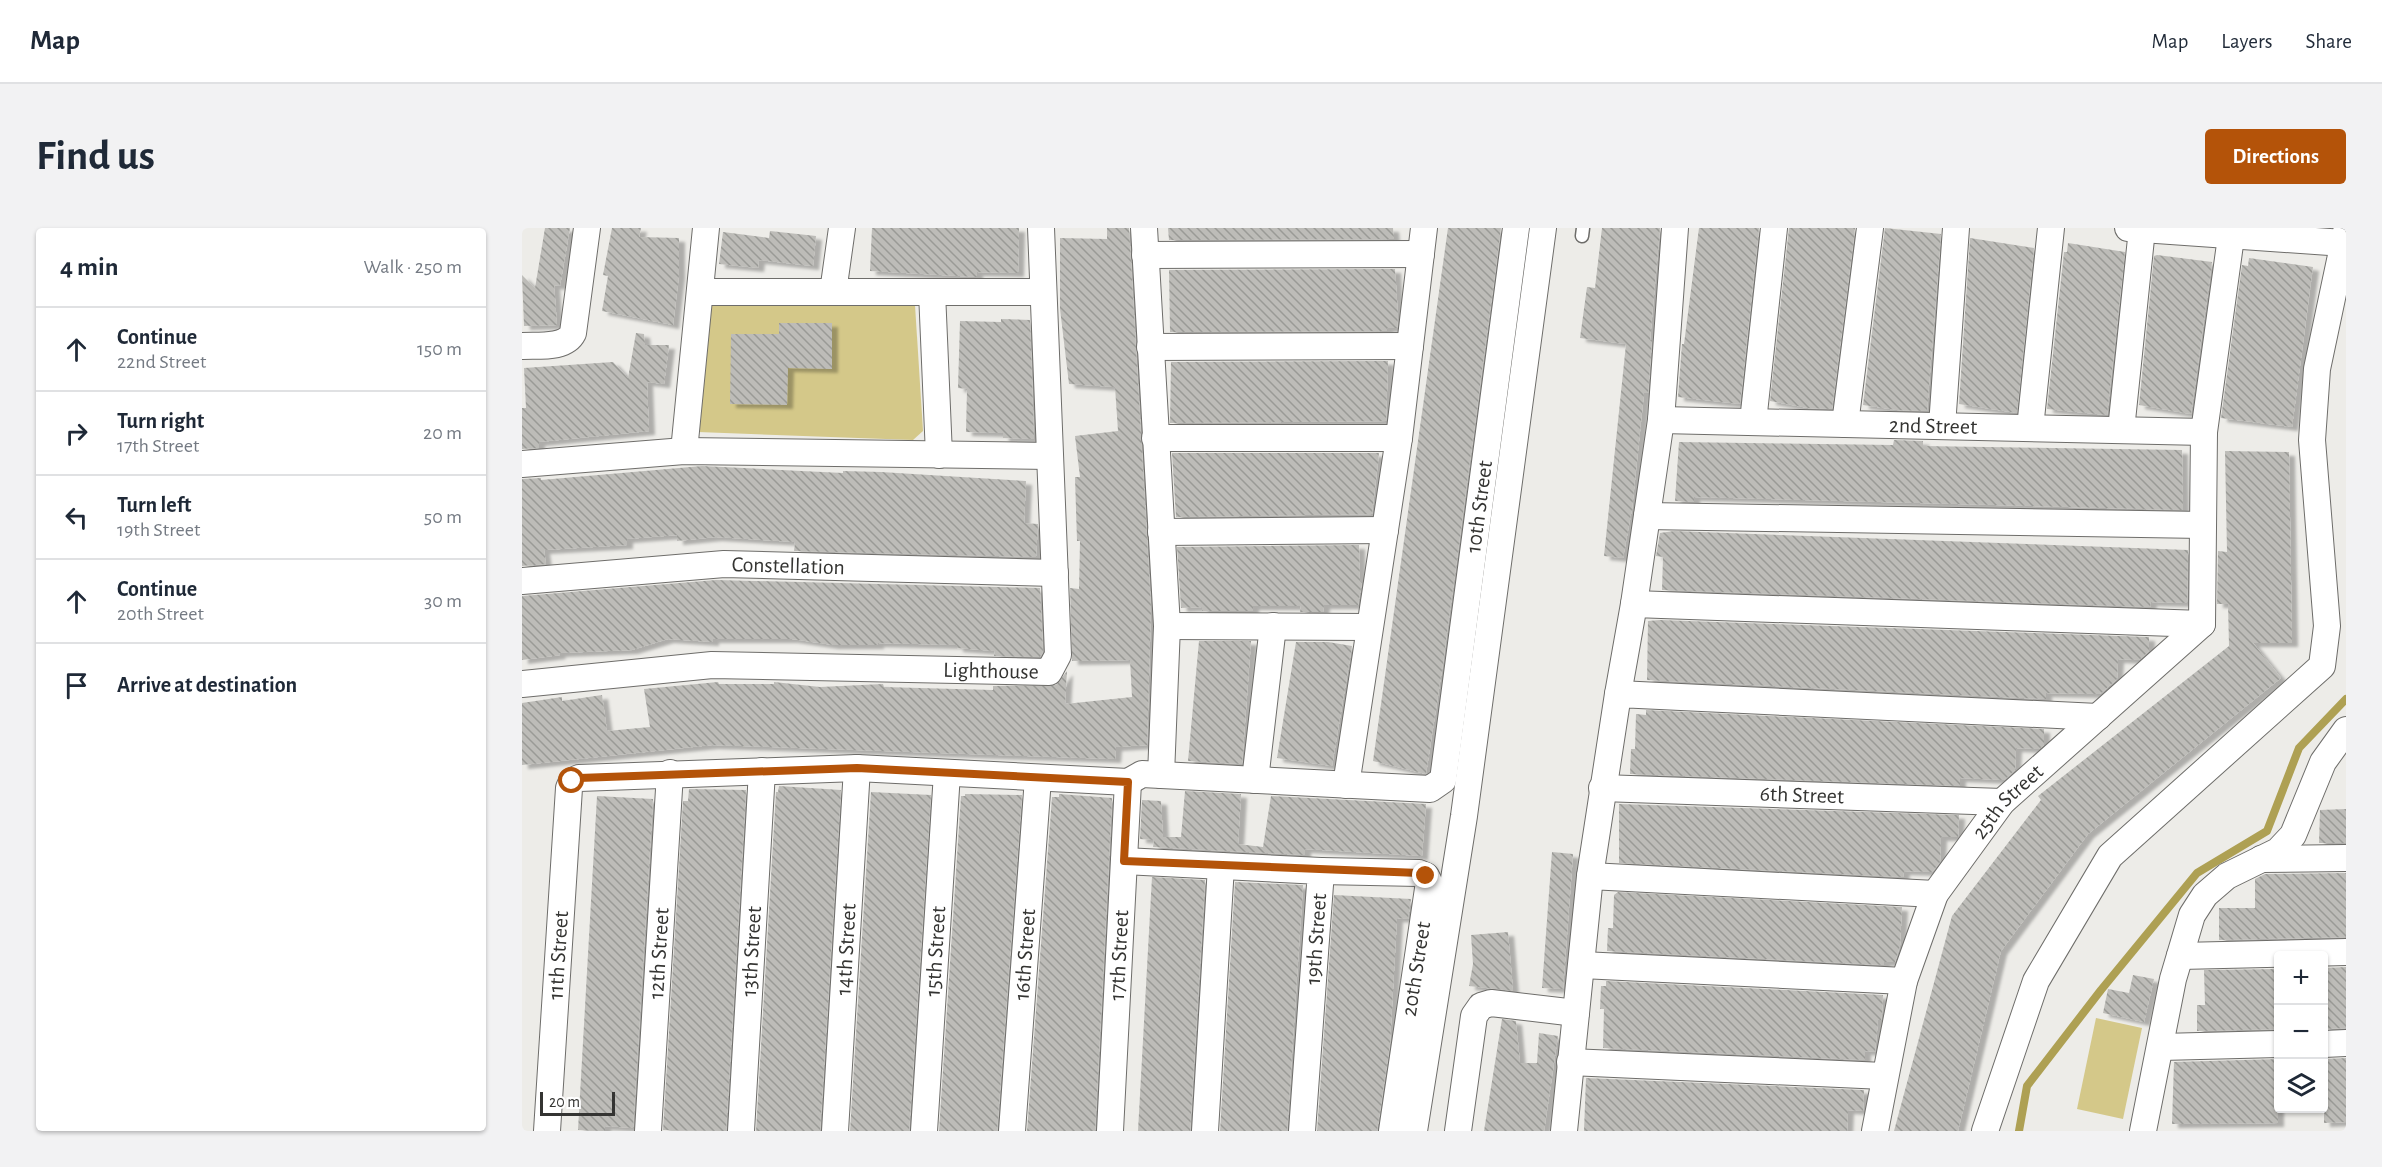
<!DOCTYPE html>
<html lang="en">
<head>
<meta charset="utf-8">
<style>
  :root { --surface:#fff; --page:#f2f2f3; --text:#1f2937; --muted:#747a83; --line:#e0e1e3; --accent:#b45309 }
  body { margin:0; font-family:"Alegreya Sans",sans-serif; background:var(--page); color:var(--text) }
  .controls { position:absolute; right:18px; bottom:18px; display:grid; overflow:hidden; border-radius:6px; box-shadow:0 2px 4px #0004 }
  .controls button { width:54px; height:54px; display:grid; place-items:center; padding:0; border:0; border-bottom:2px solid var(--line); background:var(--surface); color:var(--text); font:30px sans-serif }
  .scale { position:absolute; left:18px; bottom:15px; width:75px; box-sizing:border-box; padding-left:6px; border:3px solid #343432; border-top:0; font-size:16px; line-height:21px; white-space:nowrap; color:#343432; -webkit-text-stroke:4px #fff; paint-order:stroke }
  .stop { position:absolute; width:18px; height:18px; margin:-14px; border:4px solid #b45309; border-radius:50%; background:#fff }
  .stop.end { background:#b45309; border-color:#fff; box-shadow:0 2px 6px #0008 }
  .list { margin:0; padding:0; list-style:none }
  h2 { display:flex; justify-content:space-between; align-items:center; height:78px; margin:0; padding:0 24px; font-size:26px }
  h2 small { font-size:20px; font-weight:400; color:var(--muted) }
  .list li { display:grid; grid-template-columns:39px 1fr auto; gap:18px; align-items:center; box-sizing:border-box; height:84px; padding:0 24px; border-top:2px solid var(--line) }
  .list b { display:block; font-size:22px; white-space:nowrap }
  .list p { margin:0; font-size:20px; white-space:nowrap; color:var(--muted) }
  .list em { font-size:20px; font-style:normal; color:var(--muted) }
  .icon { flex:none; width:33px; height:33px; fill:none; stroke:currentColor; stroke-width:2; stroke-linecap:round; stroke-linejoin:round }
  .map { position:relative; flex:none; width:1824px; height:903px; overflow:hidden; border-radius:6px }
  header { display:flex; align-items:center; gap:36px; box-sizing:border-box; height:84px; padding:0 30px; background:var(--surface); border-bottom:2px solid var(--line) }
  header strong { font-size:28px }
  nav { display:flex; gap:33px; margin-inline-start:auto; font-size:21px }
  .intro { display:flex; align-items:center; justify-content:space-between; box-sizing:border-box; height:144px; padding:0 36px }
  h1 { margin:0; font-size:42px }
  .button { padding:15px 27px; border-radius:6px; background:var(--accent); color:#fff; font-size:21px; font-weight:700 }
  main { display:flex; gap:36px; padding:0 36px }
  aside { flex:1; background:var(--surface); border-radius:6px; box-shadow:0 2px 4px #0004 }
  .map>svg:first-child { display:block }
</style>
</head>
<body>
<header>
<strong>Map</strong>
<nav><a>Map</a><a>Layers</a><a>Share</a></nav>
</header>
<div class="intro"><h1>Find us</h1><a class="button">Directions</a></div>
<main>
<aside>
<h2>4 min<small>Walk · 250 m</small></h2>
<ul class="list">
<li><svg class="icon" aria-label="ahead" viewBox="0 0 24 24"><path d="M12 20V5M6 11l6-6 6 6"/></svg><div><b>Continue</b><p>22nd Street</p></div><em>150 m</em></li>
<li><svg class="icon" aria-label="right" viewBox="0 0 24 24"><path d="M7 20v-9h11M14 6l5 5-5 5"/></svg><div><b>Turn right</b><p>17th Street</p></div><em>20 m</em></li>
<li><svg class="icon" aria-label="left" viewBox="0 0 24 24"><path d="M17 20v-9H6M10 6l-5 5 5 5"/></svg><div><b>Turn left</b><p>19th Street</p></div><em>50 m</em></li>
<li><svg class="icon" aria-label="ahead" viewBox="0 0 24 24"><path d="M12 20V5M6 11l6-6 6 6"/></svg><div><b>Continue</b><p>20th Street</p></div><em>30 m</em></li>
<li><svg class="icon" aria-label="arrive" viewBox="0 0 24 24"><path d="M6 21V4h12l-3 4 3 4H6"/></svg><div><b>Arrive at destination</b></div></li>
</ul>
</aside>
<div class="map">
<svg width="1824" height="903" viewBox="0 0 1824 903">
  <defs>
    <pattern id="building-back-hatch" width="6" height="6" patternUnits="userSpaceOnUse" patternTransform="scale(1.5)"><rect width="6" height="6" fill="#bdbcb8"/><path d="M-1 5l2 2M0 0l6 6M5-1l2 2" fill="none" stroke="#9a9a96"/></pattern>
    <filter id="shadow"><feDropShadow dx="6" dy="4" stdDeviation="1.5" flood-color="#0004"/></filter>
  </defs>
  <rect width="100%" height="100%" fill="#edece8"/>
  <!-- green -->
  <g fill="#d4c889">
    <path d="M185,74L393,77L401,203L391,212L176,204Z"/>
    <path d="M1574,790L1620,800L1601,891L1555,881Z"/>
  </g>
  <g fill="none" stroke-linecap="round" stroke-linejoin="round">
    <!-- stream -->
    <path stroke="#aea053" stroke-width="8" d="M1497,903L1505,858L1579,762L1675,645L1745,603L1777,520L1824,471"/>
  </g>
  <!-- building -->
  <g fill="url(#building-back-hatch)" filter="url(#shadow)">
    <path d="M23,0H48L38,58L32,57L35,97L2,98L0,47L13,60Z"/>
    <path d="M90,0H119L117,9L157,10V47L151,97L80,83L86,48L81,47Z"/>
    <path d="M350,0H497L496,45L455,44V49L348,43Z"/>
    <path d="M585,0H607L629,380L625,517L594,519L593,531L190,517L0,537V475L40,469V473L80,467L85,503L128,499L122,461L196,454L197,456H252V454L298,459L361,456L362,459L471,462V458L534,457L545,443L543,476L610,469L608,432L550,433L548,360L557,361L558,313H555L553,249H558L553,208L596,203L593,159L547,156L538,81V10L585,11Z"/>
    <path d="M646,0H871L872,11L647,12Z"/>
    <path d="M926,0H979L921,435L904,546L851,533Z"/>
    <path d="M1080,0H1138L1128,112H1130L1126,165H1122L1110,281L1101,330L1082,328L1104,116L1058,110L1065,59L1073,60Z"/>
    <path d="M1177,0H1237L1218,176L1156,169L1160,116H1162Z"/>
    <path d="M1267,0H1333L1310,181L1286,180L1248,173Z"/>
    <path d="M1363,0L1419,6L1405,183L1375,182L1341,177Z"/>
    <path d="M248,3L294,8L291,38L237,32L236,40L197,36L201,4L247,10Z"/>
    <path d="M1448,10L1512,20L1495,185L1437,176Z"/>
    <path d="M1546,15L1603,24L1585,187L1525,181L1542,24H1545Z"/>
    <path d="M1635,27L1690,34L1669,186L1617,177L1632,28Z"/>
    <path d="M1727,30L1791,39L1770,199L1699,190L1720,37L1726,38Z"/>
    <path d="M873,41L876,88L875,100H865V103L648,104L647,42Z"/>
    <path d="M479,91L508,92L512,211L481,210V205L444,204L445,161L436,160L438,93L479,94Z"/>
    <path d="M257,95H310V141L266,140L265,177L208,176L209,106H257Z"/>
    <path d="M114,105L122,106L123,117H147L142,156L125,154L127,203L17,214V220L0,221V180H4L2,140L91,134L106,150Z"/>
    <path d="M866,133L864,193L648,195L649,134Z"/>
    <path d="M1372,212L1401,213V218L1660,222L1661,282L1172,269V274L1153,273L1157,214L1371,217Z"/>
    <path d="M1703,223L1767,224L1770,415H1731L1759,450L1566,606L1479,723L1436,903H1372L1430,688L1519,572L1516,568L1707,418L1706,376H1695L1696,323L1705,324Z"/>
    <path d="M650,225H857L850,286L654,289Z"/>
    <path d="M180,238L321,245V243L359,244L504,253L502,295L516,296L514,329L272,323L273,314L194,309L155,313V307L105,311V317L22,322L24,336L0,338V251L19,250V252Z"/>
    <path d="M1152,303L1666,322L1665,375L1629,374L1628,379L1140,362L1141,329L1134,328L1138,305Z"/>
    <path d="M837,317L838,354H840L836,377H802L801,384H778L779,378H731V383H680V379L659,380L655,319Z"/>
    <path d="M194,352L518,360L521,424L518,429L472,428L473,423L435,420V417L356,415V417H311L270,411H191V414L146,411L110,422L37,425L38,427L0,432V368Z"/>
    <path d="M1138,392L1627,409V423L1617,432L1596,431L1595,451L1578,466L1524,465V471L1125,452L1126,393Z"/>
    <path d="M677,413H729L720,536L666,533Z"/>
    <path d="M774,414H806L830,418L810,538L755,530Z"/>
    <path d="M1124,482L1522,501V517L1517,521L1494,520L1493,542L1482,552L1438,550V558L1108,546L1109,521H1113L1114,486L1124,487Z"/>
    <path d="M257,558L319,562L298,903H234L254,564H256Z"/>
    <path d="M167,561L224,562L204,903L141,902L161,573H166Z"/>
    <path d="M663,563L719,566L716,616L741,619L749,568L904,576L900,628L783,621V627L631,619L632,612L618,611L620,572L639,573L641,609H659Z"/>
    <path d="M349,564L409,567L387,903H328Z"/>
    <path d="M443,566L500,567L475,903H417L439,568H443Z"/>
    <path d="M537,566L590,570L573,903H505L530,569H537Z"/>
    <path d="M75,568L131,571L111,900L83,898V903L56,902Z"/>
    <path d="M1097,576L1437,587L1436,609H1419L1418,634L1410,644L1382,643L1381,649L1097,635Z"/>
    <path d="M1824,581V615H1797L1798,582Z"/>
    <path d="M1030,624L1051,626L1041,761L1020,760Z"/>
    <path d="M1824,645V709L1697,712V680H1733V651L1743,646Z"/>
    <path d="M630,649L683,652L668,903H616Z"/>
    <path d="M713,654L781,657L765,903H698Z"/>
    <path d="M1096,664L1380,679L1378,718L1373,734H1362V737L1085,723L1086,700H1091L1092,667Z"/>
    <path d="M812,667L889,671L886,691L875,690L868,816L855,903H795Z"/>
    <path d="M986,704L991,763L947,758L951,736L949,707Z"/>
    <path d="M1824,739V800L1802,801V740Z"/>
    <path d="M1756,741V801L1675,803V777H1683L1682,742Z"/>
    <path d="M1611,747L1632,751L1622,794L1581,785L1586,761L1607,765Z"/>
    <path d="M1084,753L1361,767L1360,786L1359,792H1356L1353,824L1343,823V832L1081,820L1082,781H1078L1079,758H1084Z"/>
    <path d="M980,791L994,793L998,835H1015L1017,805L1036,808L1022,903H962Z"/>
    <path d="M1824,830V894L1802,895V831Z"/>
    <path d="M1756,831V895L1650,896L1652,834Z"/>
    <path d="M1064,850L1342,862L1341,883L1326,882L1325,903H1062Z"/>
  </g>
  <g fill="none" stroke-linecap="round" stroke-linejoin="round">
    <!-- lane casing -->
    <g stroke="#6e6d6a" stroke-width="15">
      <path id="lane" d="M1060,8L1061,0"/>
    </g>
    <!-- street casing -->
    <g stroke="#6e6d6a" stroke-width="28">
      <g id="street">
        <path d="M622,0L645,398L639,547"/>
        <path d="M1606,0L1822,15"/>
        <path d="M623,27L899,26"/>
        <path d="M178,64H521"/>
        <path d="M311,64L320,0"/>
        <path d="M410,64L417,227"/>
        <path d="M0,118C16,117 43,121 51,105L65,0"/>
        <path d="M628,119L888,118"/>
        <path id="s1" d="M1139,192L1682,204"/>
        <path d="M1231,194L1252,0"/>
        <path d="M1323,196L1348,0"/>
        <path d="M1420,198L1434,0"/>
        <path d="M1508,200L1529,0"/>
        <path d="M1599,202L1620,1"/>
        <path d="M633,210H877"/>
        <path d="M162,223L184,0"/>
        <path d="M0,236L162,223L527,228"/>
        <path d="M1125,288L1681,297"/>
        <path d="M639,304L863,302"/>
        <path id="s2" d="M0,353L202,336L533,345"/>
        <path d="M1112,376L1139,192L1153,0"/>
        <path d="M645,398L847,399"/>
        <path id="s3" d="M0,456L190,437L527,444L536,427L519,0"/>
        <path d="M1096,466L1112,376L1680,396"/>
        <path d="M733,552L751,398"/>
        <path id="s4" d="M606,554L620,546L908,561L921,552L994,0"/>
        <path d="M824,557L877,210L902,0"/>
        <path id="s5" d="M1080,560L1480,574"/>
        <path d="M1739,631L1824,630"/>
        <path d="M602,633L799,643L780,903"/>
        <path d="M799,643L897,645L904,648L907,654L870,903"/>
        <path d="M1068,648L1096,466L1576,489"/>
        <path d="M1658,728L1824,724"/>
        <path d="M1060,737L1382,753"/>
        <path d="M1802,816L1824,815"/>
        <path d="M1639,819L1756,816"/>
        <path d="M1048,834L1362,848"/>
        <path id="s6" d="M25,903L47,560L50,553L57,550L335,540L606,554"/>
        <path id="s7" d="M126,903L148,545"/>
        <path id="s8" d="M219,903L240,543"/>
        <path id="s9" d="M313,903L335,540"/>
        <path id="s10" d="M402,903L425,545"/>
        <path id="s11" d="M490,903L516,550"/>
        <path id="s12" d="M588,903L606,554"/>
        <path d="M683,903L699,638"/>
        <path d="M892,903L942,588L1021,0"/>
        <path d="M936,903L952,788L959,778L969,775L1054,785"/>
        <path d="M1042,903L1068,648L1413,666"/>
        <path id="s13" d="M1353,903L1382,753L1413,666L1480,574L1680,396L1682,204L1709,9"/>
        <path d="M1463,903L1514,753L1588,628L1800,438L1805,398L1790,212L1795,141L1824,4"/>
        <path d="M1621,903L1651,751L1670,687L1683,667L1705,648L1756,623L1771,607L1801,534L1824,502"/>
      </g>
    </g>
    <!-- lane -->
    <use href="#lane" stroke="#fff" stroke-width="12"/>
    <!-- street -->
    <use href="#street" stroke="#fff" stroke-width="26"/>
  </g>
  <g fill="none" stroke-linecap="round" stroke-linejoin="round">
    <!-- route -->
    <path stroke="#b45309" stroke-width="8" d="M50,553L57,550L335,540L606,554L602,633L897,645L904,648"/>
  </g>
  <g text-anchor="middle" dominant-baseline="central" stroke-width="5" stroke-linejoin="round" paint-order="stroke">
    <!-- street labels -->
    <g font-size="22" fill="#343432" stroke="#fff">
      <text stroke="none"><textPath href="#s1" startOffset="272">2nd Street</textPath></text>
      <text stroke="none"><textPath href="#s4" startOffset="596">10th Street</textPath></text>
      <text stroke="none"><textPath href="#s2" startOffset="267">Constellation</textPath></text>
      <text stroke="none"><textPath href="#s3" startOffset="470">Lighthouse</textPath></text>
      <text stroke="none"><textPath href="#s5" startOffset="200">6th Street</textPath></text>
      <text stroke="none"><textPath href="#s13" startOffset="363">25th Street</textPath></text>
      <text transform="translate(794 711) rotate(-86)">19th Street</text>
      <text stroke="none"><textPath href="#s9" startOffset="182">14th Street</textPath></text>
      <text stroke="none"><textPath href="#s8" startOffset="180">13th Street</textPath></text>
      <text stroke="none"><textPath href="#s7" startOffset="178">12th Street</textPath></text>
      <text stroke="none"><textPath href="#s10" startOffset="180">15th Street</textPath></text>
      <text stroke="none"><textPath href="#s11" startOffset="177">16th Street</textPath></text>
      <text stroke="none"><textPath href="#s6" startOffset="176">11th Street</textPath></text>
      <text stroke="none"><textPath href="#s12" startOffset="176">17th Street</textPath></text>
      <text transform="translate(894 741) rotate(-81)">20th Street</text>
    </g>
  </g>
</svg>
<div class="controls">
<button>+</button>
<button>−</button>
<button><svg class="icon" aria-label="layers" viewBox="0 0 24 24"><path d="M12 4l9 5-9 5-9-5zM3 14l9 5 9-5"/></svg></button>
</div>
<div class="scale">20 m</div>
<div class="stop" style="left:50px;top:553px"></div>
<div class="stop end" style="left:904px;top:648px"></div>
</div>
</main>
</body>
</html>
